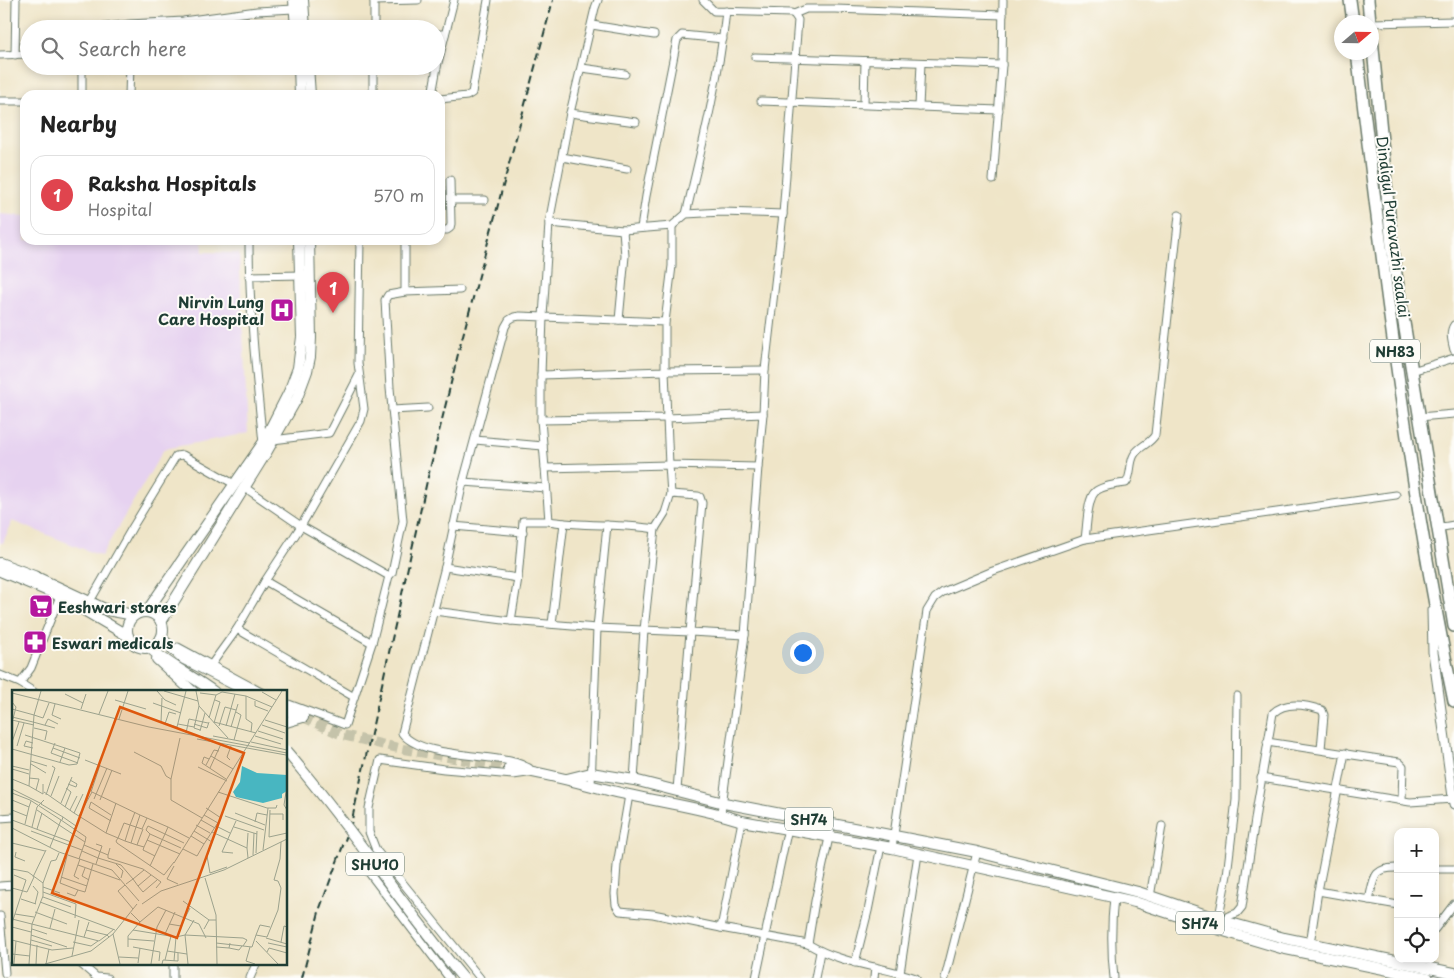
<!DOCTYPE html>
<html lang="en">
<head>
<meta charset="utf-8">
<style>
  :root { --surface:#fff; --page:#f2f2f2; --text:#222; --muted:#767676; --line:#e0e0e0; --accent:#b5179e }
  body { margin:0; font-family:"Playpen Sans",sans-serif; background:var(--page); color:var(--text) }
  .controls { position:absolute; right:15px; bottom:15px; display:grid; overflow:hidden; border-radius:10px; box-shadow:0 2px 8px #0003 }
  .controls button { width:45px; height:45px; display:grid; place-items:center; padding:0; border:0; border-bottom:1px solid var(--line); background:var(--surface); color:var(--text); font:25px sans-serif }
  .compass { position:absolute; left:1334px; top:15px; width:45px; height:45px; border-radius:50%; background:var(--surface); box-shadow:0 2px 8px #0003; rotate:70deg }
  .you { position:absolute; left:802px; top:652px; width:18px; height:18px; margin:-12px; border:4px solid #fff; border-radius:50%; background:#1a73e8; box-shadow:0 0 0 8px #1a73e833 }
  .badge { display:grid; place-items:center; width:32px; height:32px; border-radius:50%; background:var(--accent); color:#fff; font-size:16px; font-weight:700 }
  .pin { position:absolute; translate:-50% -41px; filter:drop-shadow(0 1px 2px #0008) }
  .pin::after { content:''; position:absolute; top:26px; width:18px; height:15px; background:inherit; clip-path:polygon(0 0,100% 0,50% 100%) }
  .list { margin:0; padding:0; list-style:none }
  h2 { display:flex; justify-content:space-between; align-items:center; height:65px; margin:0; padding:0 20px; font-size:21px }
  h2 small { font-size:16px; font-weight:400; color:var(--muted) }
  .list li { display:grid; grid-template-columns:32px 1fr auto; gap:15px; align-items:center; box-sizing:border-box; height:80px; margin:0 10px 10px; padding:0 10px; border:1px solid var(--line); border-radius:15px }
  .list b { display:block; font-size:19px; white-space:nowrap }
  .list p { margin:0; font-size:16px; white-space:nowrap; color:var(--muted) }
  .list em { font-size:16px; font-style:normal; color:var(--muted) }
  .icon { flex:none; width:28px; height:28px; fill:none; stroke:currentColor; stroke-width:2; stroke-linecap:round; stroke-linejoin:round }
  .map { position:relative; flex:none; width:1454px; height:978px; overflow:hidden }
  .search { position:absolute; background:var(--surface); box-shadow:0 2px 8px #0003; left:20px; top:20px; width:425px; height:55px; display:flex; align-items:center; gap:12px; box-sizing:border-box; padding:0 18px; border-radius:28px; color:var(--muted); font-size:19px }
  .panel { position:absolute; background:var(--surface); box-shadow:0 2px 8px #0003; left:20px; top:90px; width:425px; height:155px; border-radius:15px }
  .map>svg:first-child { display:block }
</style>
</head>
<body>
<div class="map">
<svg width="1454" height="978" viewBox="0 0 1454 978">
  <rect width="100%" height="100%" fill="#fdfcf7"/>
  <filter id="ink" filterUnits="userSpaceOnUse"><feTurbulence type="fractalNoise" baseFrequency=".02" numOctaves="2"/><feDisplacementMap in="SourceGraphic" scale="10" xChannelSelector="R" yChannelSelector="G"/><feConvolveMatrix kernelMatrix="1 2 1 2 8 2 1 2 1" color-interpolation-filters="sRGB"/></filter>
  <filter id="wash" filterUnits="userSpaceOnUse"><feTurbulence type="fractalNoise" baseFrequency=".0096" numOctaves="4" result="noise"/><feDisplacementMap in="SourceGraphic" scale="20" xChannelSelector="R" yChannelSelector="G"/><feGaussianBlur stdDeviation="1.12" result="paint"/><feColorMatrix in="noise" values="0 0 0 0 0 0 0 0 0 0 0 0 0 0 0 0 0 1.4 0 .05"/><feComposite in="paint" operator="in"/></filter>
  <g filter="url(#wash)">
    <rect width="100%" height="100%" fill="#efe5c8"/>
    <!-- built -->
    <path fill="#e6d2f0" d="M0,214L25,216V240H202L203,252L239,253L248,433L164,449L101,556L12,521L3,543H0Z"/>
  </g>
  <g filter="url(#ink)">
    <g fill="none" stroke-linecap="round" stroke-linejoin="round">
      <!-- primary-tunnel -->
      <path stroke="#c5c3aa" stroke-width="10" stroke-dasharray="10 5" stroke-linecap="butt" d="M303,717L342,735L398,748L509,768"/>
      <!-- minor casing -->
      <g stroke="#687868" stroke-width="9">
        <g id="minor">
          <path d="M703,0L714,11L791,13L794,14L798,20L783,214L765,370L763,414"/>
          <path d="M374,1L418,0"/>
          <path d="M794,14L806,9H835L1003,15"/>
          <path d="M1372,23L1454,21"/>
          <path d="M592,25L654,35"/>
          <path d="M90,29L130,24L183,21L257,11L294,9"/>
          <path d="M374,29V0"/>
          <path d="M436,34H445"/>
          <path d="M0,55L29,54"/>
          <path d="M15,55L16,0"/>
          <path d="M755,57L1002,65"/>
          <path d="M413,66L437,67"/>
          <path d="M582,68L625,74"/>
          <path d="M82,95V66"/>
          <path d="M129,95L130,66"/>
          <path d="M373,95V66"/>
          <path d="M432,95L437,67L454,0"/>
          <path d="M440,99L467,96L472,93L488,0"/>
          <path d="M0,101H25"/>
          <path d="M761,101L999,110"/>
          <path d="M864,104L865,61"/>
          <path d="M919,107L921,63"/>
          <path d="M570,113L636,122"/>
          <path d="M562,157L627,169"/>
          <path d="M993,180L1002,65L1003,0"/>
          <path d="M451,200H485"/>
          <path d="M686,214C702,147 719,79 726,11"/>
          <path d="M549,223L623,230L672,226L686,214L722,212L783,214"/>
          <path d="M641,228L646,196L677,40L682,35L723,39"/>
          <path d="M440,230H447L450,228L451,224L450,180"/>
          <path d="M249,240C249,308 256,375 263,443"/>
          <path d="M405,240V292L460,290"/>
          <path d="M249,276L304,275"/>
          <path d="M619,320L625,256L623,230"/>
          <path d="M665,322L672,266V226"/>
          <path d="M1454,325C1449,332 1452,342 1454,350"/>
          <path d="M1412,371L1454,358"/>
          <path d="M541,375V420L667,418L665,371L765,370"/>
          <path d="M392,410L428,408"/>
          <path d="M763,414L758,467L669,465L667,418Z"/>
          <path d="M1419,417L1454,414"/>
          <path d="M541,420L545,468L669,465L671,494"/>
          <path d="M273,440L329,433L359,375"/>
          <path d="M475,440L543,446"/>
          <path d="M545,468L549,521C584,527 620,523 655,529L665,513L671,494L698,496L700,497L702,503L690,632L745,635L758,467"/>
          <path d="M463,482L546,488"/>
          <path d="M244,487L301,526L361,421L364,409L358,363L360,240"/>
          <path d="M453,526L523,532"/>
          <path d="M1437,528L1454,525"/>
          <path d="M1085,539C1087,527 1087,499 1095,492C1101,486 1117,484 1126,483C1132,475 1129,464 1134,455C1139,446 1150,444 1155,435L1179,215"/>
          <path d="M445,567L518,578"/>
          <path d="M265,581L237,629L354,697"/>
          <path d="M89,603L132,528L176,456L183,455L234,484"/>
          <path d="M434,611L511,621L597,628L690,632L677,790"/>
          <path d="M511,621L518,578L523,521H549"/>
          <path d="M552,624L564,523"/>
          <path d="M372,643L265,581L301,526L389,576"/>
          <path d="M178,647L261,692"/>
          <path d="M211,665L237,629"/>
          <path d="M0,675L20,683L31,668L60,596"/>
          <path d="M20,683L34,692"/>
          <path d="M286,703L345,725L372,643L389,576L392,573L403,521L390,388L385,300L388,295L405,292"/>
          <path d="M1267,742L1399,762L1403,766L1402,800"/>
          <path d="M529,768C524,766 519,763 514,762C486,754 419,757 402,733L445,567L463,482L505,327L509,320L514,317L520,316L665,322V371L541,375L543,317L549,223L570,113L595,8L598,0"/>
          <path d="M1261,778L1410,802L1453,799"/>
          <path d="M634,780L644,630L655,529"/>
          <path d="M591,786L597,628L607,525"/>
          <path d="M629,795L617,865L615,894L616,905L620,911L653,914L721,928L742,821"/>
          <path d="M721,813L745,635"/>
          <path d="M0,818L14,817"/>
          <path d="M892,848L927,611L935,598L943,592L993,571L1085,539L1396,495"/>
          <path d="M376,850L369,832V808L380,760L444,769L513,775L527,773"/>
          <path d="M1435,869H1454"/>
          <path d="M0,886L14,885"/>
          <path d="M1318,891L1398,905"/>
          <path d="M1150,897L1162,826"/>
          <path d="M1369,900C1374,879 1372,867 1398,868"/>
          <path d="M0,916L5,973"/>
          <path d="M1218,922L1227,875L1236,800L1237,696"/>
          <path d="M1227,922L1228,916L1237,913L1242,907L1257,806L1273,713C1285,701 1307,705 1322,710L1324,715L1321,749"/>
          <path d="M721,928L808,944C841,964 880,966 916,978"/>
          <path d="M1435,929L1454,904"/>
          <path d="M808,944L815,901L832,824"/>
          <path d="M1310,944L1318,891L1345,753"/>
          <path d="M855,963L868,911L881,846"/>
          <path d="M81,964L96,977L107,978"/>
          <path d="M900,973L918,854"/>
          <path d="M173,978V964"/>
          <path d="M250,978L256,964"/>
          <path d="M449,978L363,865L376,850L480,978"/>
          <path d="M756,978L788,828"/>
          <path d="M815,978L820,952"/>
          <path d="M874,978L875,967"/>
          <path d="M945,978L977,852"/>
          <path d="M1114,978C1111,951 1111,924 1114,897"/>
        </g>
      </g>
      <!-- tertiary casing -->
      <g stroke="#687868" stroke-width="11">
        <path id="tertiary" d="M1432,610L1433,652L1454,804"/>
      </g>
      <!-- secondary casing -->
      <g stroke="#687868" stroke-width="12">
        <g id="secondary">
          <path d="M294,0L296,29"/>
          <path d="M303,0L305,29"/>
          <path d="M299,66L300,95"/>
          <path d="M308,66L310,95"/>
          <path d="M147,611L263,443L289,392L298,368L302,337L299,240"/>
          <path d="M161,622L267,451L297,398L307,371L310,357L311,338L309,240"/>
        </g>
      </g>
      <!-- primary casing -->
      <g stroke="#687868" stroke-width="12">
        <g id="primary">
          <path d="M0,563L34,576L107,610L134,615"/>
          <path d="M0,571L60,596L128,636"/>
          <circle cx="145" cy="630" r="18"/>
          <path d="M161,638L184,659L249,692"/>
          <path d="M150,648C168,665 193,676 214,692"/>
          <path d="M157,659L193,692"/>
          <path d="M286,710L303,717"/>
          <path d="M286,722L303,717"/>
          <path d="M509,768C548,773 586,785 625,794C664,803 704,808 742,821L892,848L1135,902L1224,931L1281,948L1428,978"/>
          <path d="M567,779L591,773L634,780L724,803L977,852L1138,892L1227,922L1284,938L1454,973"/>
        </g>
      </g>
      <!-- trunk casing -->
      <g stroke="#687868" stroke-width="14">
        <g id="trunk">
          <path d="M1350,0L1353,22"/>
          <path d="M1368,0L1370,22"/>
          <path d="M1372,38L1393,256L1454,626"/>
          <path d="M1357,52C1383,270 1409,487 1454,701"/>
        </g>
      </g>
      <!-- minor -->
      <use href="#minor" stroke="#fff" stroke-width="7"/>
      <!-- tertiary -->
      <use href="#tertiary" stroke="#fff" stroke-width="9"/>
      <!-- secondary -->
      <use href="#secondary" stroke="#fff" stroke-width="10"/>
      <!-- primary -->
      <use href="#primary" stroke="#fff" stroke-width="10"/>
      <!-- trunk -->
      <use href="#trunk" stroke="#fff" stroke-width="11"/>
      <!-- rail -->
      <path stroke="#1f3d34" stroke-width="2" stroke-dasharray="8 4" stroke-linecap="butt" d="M302,978L320,908L351,824L427,481L459,350L553,0"/>
      <!-- primary-bridge casing -->
      <g stroke="#687868" stroke-width="12" stroke-linecap="butt">
        <path id="primary-bridge" d="M286,751C349,824 401,904 463,978"/>
      </g>
      <!-- primary-bridge -->
      <use href="#primary-bridge" stroke="#fff" stroke-width="10"/>
    </g>
  </g>
  <!-- icons -->
  <defs>
    <g id="hospital-square" transform="scale(1.25)"><rect x="-9" y="-9" width="18" height="18" rx="4" fill="#b5179e" stroke="#fdfcf7"/><path d="M-5-5h3v3.5h4V-5h3V5h-3V1.5h-4V5h-3Z" fill="#fff"/></g>
    <g id="supermarket-square" transform="scale(1.25)"><rect x="-9" y="-9" width="18" height="18" rx="4" fill="#b5179e" stroke="#fdfcf7"/><path d="M-6-5.5h2.5l.6 2H6L4.5 2H-2.5L-4.4-4H-6ZM-1.5 3.2a1.3 1.3 0 1 0 .1 0ZM3 3.2a1.3 1.3 0 1 0 .1 0Z" fill="#fff"/></g>
    <g id="pharmacy-square" transform="scale(1.25)"><rect x="-9" y="-9" width="18" height="18" rx="4" fill="#b5179e" stroke="#fdfcf7"/><path d="M-2-6h4v4h4v4h-4v4h-4v-4h-4v-4h4Z" fill="#fff"/></g>
  </defs>
  <g fill-rule="evenodd">
    <use href="#hospital-square" x="282" y="310"/>
    <use href="#supermarket-square" x="41" y="606"/>
    <use href="#pharmacy-square" x="35" y="642"/>
  </g>
  <g text-anchor="middle" dominant-baseline="central" stroke-width="4" stroke-linejoin="round" paint-order="stroke">
    <!-- shield labels -->
    <g fill="#fdfcf7" stroke="#62766e" stroke-width="1">
      <rect x="1370" y="339.5" width="50" height="23" rx="4"/>
      <rect x="785" y="807.5" width="48" height="23" rx="4"/>
      <rect x="346" y="852.5" width="58" height="23" rx="4"/>
      <rect x="1176" y="911.5" width="48" height="23" rx="4"/>
    </g>
    <g font-size="14" font-weight="bold" fill="#1f3d34">
      <text x="1395" y="351">NH83</text>
      <text x="809" y="819">SH74</text>
      <text x="375" y="864">SHU10</text>
      <text x="1200" y="923">SH74</text>
    </g>
    <!-- street labels -->
    <g font-size="15" fill="#1f3d34" stroke="#fdfcf7">
      <text transform="translate(1394 227) rotate(83)">Dindigul Puravazhi saalai</text>
    </g>
    <!-- poi labels -->
    <g font-size="15" font-weight="bold" fill="#1f3d34" stroke="#fdfcf7" text-anchor="start">
      <text x="264" y="301" text-anchor="end">Nirvin Lung<tspan x="264" dy="17">Care Hospital</tspan></text>
      <text x="58" y="606">Eeshwari stores</text>
      <text x="52" y="642">Eswari medicals</text>
    </g>
  </g>
  <!-- overview -->
  <g transform="translate(12 690)">
    <rect width="275" height="275" fill="#efe5c8"/>
    <path d="M230,76L245,83L275,85V101L270,104V108L251,113L224,107L221,102L228,92Z" fill="#48b6c1"/>
    <path fill="none" stroke="#9ca28d" stroke-width="1" d="M29,1L22,25L17,96L31,104V94M145,1L153,10L164,15M152,1L186,11M184,1L187,16L216,48M250,2L264,10M0,3L137,37L275,63M188,3L204,5M53,4L71,13M234,6V29L240,33L239,42M150,8L149,32L165,37L174,1M103,10L134,19M243,11V16L256,21M0,12L4,17L1,29M141,13L169,23M43,14L40,25L49,29M187,16L182,38L188,40M0,19L22,25M69,19L74,4M87,24L96,1M22,25L31,28L37,13M0,27L21,32M197,28L204,5L210,2L234,6L260,17M107,29L116,1M0,30L22,35M253,30L275,37M21,32L43,38M202,32L244,43M202,33L208,12L203,10M153,34L157,22L164,24M166,34L182,37M182,34L195,38L197,32M33,35L36,29L46,34M250,35L273,43M207,36L213,17L224,20M214,36L223,4M219,37L226,14M22,38L35,41L33,50M188,41L193,23M246,41L271,49M174,43L177,29L196,33M13,45L53,58L48,72M201,46L238,53M243,46L269,54M168,48L159,89V110L190,128M185,49L274,65M222,50L229,25L224,22M0,52L7,32M239,52L275,60M43,53L39,63L66,73M5,56L12,33M21,58L12,56L14,51L21,53M41,58L68,68M0,59L57,75L65,74L68,63L53,58M122,62L149,76L154,86L159,89M199,66L221,79M197,69L192,67L190,73L214,89M73,70L109,84M218,70L215,67L219,56M19,71L35,76M19,74L34,83M194,75L202,60L207,61M0,76L17,80M186,77L215,91M198,78L209,54M0,79L17,84M17,88L27,89L24,100M0,89L17,96M56,94L64,97L65,94L58,90M0,99L30,114M32,102L62,123M79,102L88,75M206,102L255,118H264L265,115M274,102L272,115L275,120M0,103L18,110L49,130M71,104L62,123L94,143L106,148L113,151L118,135L112,133L106,148L104,151L105,153L152,185L162,172M34,105L43,78L40,76M39,106L47,86M82,109L95,78M0,110L17,117L19,111M88,110L100,80M79,112L77,118L99,131M79,112L99,125M49,113L60,87M29,114L51,127L50,130M53,117L59,102L54,98M0,120L15,126M25,120L47,135L49,130L74,147L73,152M58,120L65,106M258,120L257,147L275,143M223,123L253,135M258,124H271V130M128,125L135,128L130,139L124,137ZM192,125L206,133M67,126L80,102L128,125M213,126L252,140M51,127L64,136L62,140M0,130L59,152M189,130L203,138M243,132L245,123L255,125M13,134L17,117M184,135L198,143M204,136L218,143M20,137L25,117L32,110M156,137L177,148M222,137L245,144M0,138L47,162L100,180L127,211M25,139L30,123M19,141L70,160M182,141L200,152L195,166L198,183L215,177M200,142L235,158L236,168M94,143L104,113M138,144L169,158M135,150L168,164M113,151L119,153L124,137L118,135L123,122M0,153L33,161M119,153L125,155L131,139M192,154L209,128L194,118M72,155L96,165L98,158M125,155L132,157L138,144L134,140L136,136L153,144L156,137L135,128M38,157L47,135L73,152L67,169M132,157L131,160L143,166M235,158L236,143M171,159L185,166L192,154L179,146M251,160L256,118M70,161L86,168L90,156L84,154M4,162L3,167L13,171M221,163L210,162L224,131M244,163L245,141M96,165V168L131,179L149,192L144,198M241,165L242,143M55,166L48,193L66,200L73,202L81,174M162,173L270,1M84,174L86,168L109,175L121,189L114,194M104,174L111,181L109,188M66,175L108,190M138,176L153,144L172,153M162,176L155,189L166,194M73,178L70,186L77,190M0,179L16,182L31,193V206L20,234L17,274M132,180L121,189L126,196L139,185M21,187L34,160M49,187L75,196M193,188L204,225L205,274M67,189L62,186L68,169M31,193L39,171L44,170L47,163M113,195L106,201L121,219M21,196L26,202L23,214M126,196L131,202L145,190M31,197L48,203M0,198L15,202L22,187M31,202L64,214L63,228M55,203L63,206L66,200M31,207L59,217M9,209L24,214M171,211L197,230M28,212L103,240M130,214L149,201L212,180L275,149M23,222L55,234M3,224L22,227M0,229L87,251L95,245L97,247M128,232L146,217L187,234L194,248M0,233L14,190L2,185M157,234L169,236L178,218M0,237L19,242M38,238L43,219M20,239L35,244M192,239L197,230H204M74,240L95,245L102,239M121,240L164,247M101,244L108,274M153,244L163,222M19,245L55,257M244,245L248,235L258,237M72,247L77,232M254,248L275,254M116,249L142,251M0,250L40,260L61,258M19,250L40,256M244,251L266,274M61,252L79,256L86,251M269,252L272,236L275,237M204,253L240,257L244,245L255,247L266,220L269,198L266,191L262,190L268,169L269,152M256,253L275,257M116,257V246L128,232L119,223M121,257L148,262L147,271M204,257L217,258L218,253M238,257L234,271L243,274M217,258L227,260L230,256M155,261L175,264M255,262L257,258L275,263M0,264L18,266M60,266L67,230M107,267L126,268M153,270L159,246M162,271L164,247L173,245L182,230M126,273L128,258M2,274L4,251M24,274L25,255M33,274L79,261L101,244L125,214M34,274L37,259M139,274L145,237L154,220M150,274L151,270L166,271V263M176,274L173,245L231,248L235,250L231,256"/>
    <path fill="#de580e" fill-opacity="0.15" stroke="#de580e" stroke-width="2.5" d="M108,17L232,63L165,248L40,203Z"/>
    <rect width="275" height="275" fill="none" stroke="#1f3d34" stroke-width="2.5"/>
  </g>
</svg>
<div class="controls">
<button>+</button>
<button>−</button>
<button><svg class="icon" aria-label="locate" viewBox="0 0 24 24"><circle cx="12" cy="12" r="6"/><path d="M12 2v4M12 18v4M2 12h4M18 12h4"/></svg></button>
</div>
<svg class="compass" viewBox="-18 -18 36 36"><path d="M0-13l5 13h-10z" fill="#e53935"/><path d="M0 13l5-13h-10z" fill="#767676"/></svg>
<div class="you"></div>
<div class="pin badge" style="left:333px;top:313px;background:#e0444e">1</div>
<div class="search"><svg class="icon" aria-label="search" viewBox="0 0 24 24"><circle cx="10" cy="10" r="6"/><path d="M15 15l6 6"/></svg>Search here</div>
<section class="panel">
<h2>Nearby<small></small></h2>
<ul class="list">
<li><span class="badge" style="background:#e0444e">1</span><div><b>Raksha Hospitals</b><p>Hospital</p></div><em>570 m</em></li>
</ul>
</section>
</div>
</body>
</html>
